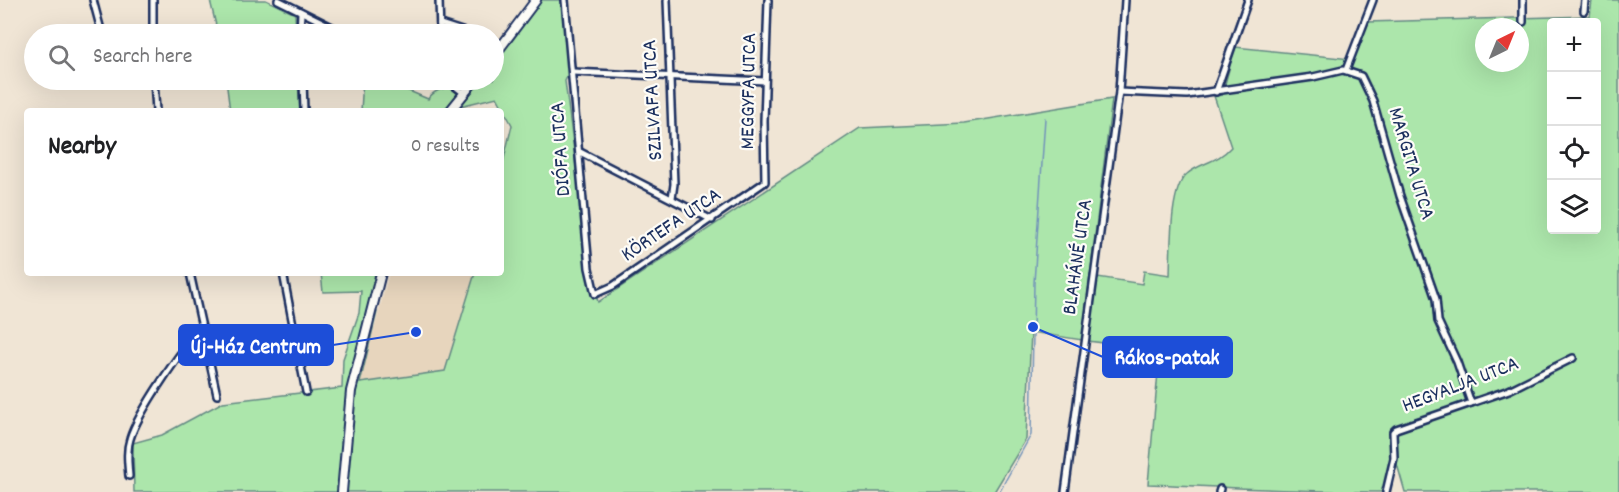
<!DOCTYPE html>
<html lang="en">
<head>
<meta charset="utf-8">
<style>
  :root { --surface:#fff; --page:#f2f2f2; --text:#202124; --muted:#757577; --line:#e0e0e0 }
  body { margin:0; font-family:Dekko,sans-serif; background:var(--page); color:var(--text) }
  .controls { position:absolute; right:18px; top:18px; display:grid; overflow:hidden; border-radius:6px; box-shadow:0 6px 24px #0002 }
  .controls button { width:54px; height:54px; display:grid; place-items:center; padding:0; border:0; border-bottom:2px solid var(--line); background:var(--surface); color:var(--text); font:30px sans-serif }
  .compass { position:absolute; left:1475px; top:18px; width:54px; height:54px; border-radius:50%; background:var(--surface); box-shadow:0 6px 24px #0002; rotate:43deg }
  .list { margin:0; padding:0; list-style:none }
  h2 { display:flex; justify-content:space-between; align-items:center; height:78px; margin:0; padding:0 24px; font-size:26px }
  h2 small { font-size:20px; font-weight:400; color:var(--muted) }
  .icon { flex:none; width:33px; height:33px; fill:none; stroke:currentColor; stroke-width:2; stroke-linecap:round; stroke-linejoin:round }
  .map { position:relative; flex:none; width:1619px; height:492px; overflow:hidden }
  .search { position:absolute; background:var(--surface); box-shadow:0 6px 24px #0002; left:24px; top:24px; width:480px; height:66px; display:flex; align-items:center; gap:15px; box-sizing:border-box; padding:0 21px; border-radius:33px; color:var(--muted); font-size:22px }
  .panel { position:absolute; background:var(--surface); box-shadow:0 6px 24px #0002; left:24px; top:108px; width:480px; height:168px; border-radius:6px }
  .map>svg:first-child { display:block }
</style>
</head>
<body>
<div class="map">
<svg width="1619" height="492" viewBox="0 0 1619 492">
  <rect width="100%" height="100%" fill="#f0e5d5"/>
  <filter id="ink" filterUnits="userSpaceOnUse"><feTurbulence type="fractalNoise" baseFrequency=".0167" numOctaves="2"/><feDisplacementMap in="SourceGraphic" scale="12" xChannelSelector="R" yChannelSelector="G"/><feConvolveMatrix kernelMatrix="1 2 1 2 8 2 1 2 1" color-interpolation-filters="sRGB"/></filter>
  <g filter="url(#ink)">
    <!-- built -->
    <path fill="#e7d5bd" d="M389,273H475L445,371L360,383Z"/>
    <!-- green -->
    <g fill="#ace6ab" stroke="#648a84" stroke-width="1.5" fill-rule="evenodd">
      <path d="M210,0H266L295,14L296,34H218Z"/>
      <path d="M540,0H561L569,72L565,81L589,268L598,302L860,128L964,123L1112,99L1082,340L1031,332L1026,439L994,492H134L133,443L162,435L223,402L342,388L343,359L359,313L361,291L323,292L321,273H375L369,310L377,312L360,383L445,371L475,273H501V171L512,125L497,97L460,106L480,80H494V62Z"/>
      <path d="M1592,0H1619V492H1405L1395,457L1383,492C1305,492 1227,487 1148,484L1160,350L1088,341L1098,277L1142,284L1144,271L1170,275C1171,252 1169,188 1187,174C1201,162 1217,163 1231,147L1214,96L1222,95L1235,47L1351,59L1367,22L1590,16ZM1552,22H1596V230H1552ZM1484,27H1520V63H1484Z"/>
      <path d="M226,80H298L300,111H230Z"/>
      <path d="M363,80H383L428,99C433,91 445,86 455,88L458,94L446,111H361Z"/>
    </g>
    <g fill="none" stroke-linecap="round" stroke-linejoin="round">
      <!-- stream -->
      <path stroke="#7293b9" stroke-width="1.5" d="M999,492L1031,435L1034,283L1045,118"/>
      <!-- street casing -->
      <g stroke="#1b2f5e" stroke-width="10">
        <g id="street">
          <path d="M93,0L102,34"/>
          <path d="M153,0V34"/>
          <path d="M278,0L346,34"/>
          <path d="M439,0L440,34"/>
          <path d="M565,0L589,268L595,294L613,286L765,182L764,121L768,0"/>
          <path d="M667,0L674,184L672,198"/>
          <path d="M1523,0V22"/>
          <path d="M1584,11L1585,0"/>
          <path d="M440,24L471,34"/>
          <path d="M300,34L301,12"/>
          <path d="M1346,70L1373,0"/>
          <path d="M573,72L765,81"/>
          <path d="M154,80L156,111"/>
          <path d="M303,80L304,111"/>
          <path d="M447,80L464,93"/>
          <path d="M1119,92L1187,95L1313,77L1343,70L1361,76L1373,101L1400,196L1436,299L1438,321L1457,362L1471,403"/>
          <path d="M1216,92L1248,0"/>
          <path d="M580,152L712,220"/>
          <path d="M190,273L217,395"/>
          <path d="M283,273L306,392"/>
          <path d="M129,476C128,464 126,451 130,439C138,412 182,349 201,328"/>
          <path d="M1065,492L1119,92L1125,0"/>
          <path d="M1219,492L1220,489"/>
          <path d="M1386,492L1394,458L1393,432L1396,429L1509,390L1573,358"/>
        </g>
      </g>
      <!-- secondary casing -->
      <g stroke="#1b2f5e" stroke-width="12">
        <g id="secondary">
          <path d="M494,56L536,0"/>
          <path d="M450,111L475,80"/>
          <path d="M342,492L351,391L381,273"/>
        </g>
      </g>
      <!-- street -->
      <use href="#street" stroke="#fdfcf7" stroke-width="5"/>
      <!-- secondary -->
      <use href="#secondary" stroke="#fdfcf7" stroke-width="8"/>
    </g>
  </g>
  <g text-anchor="middle" dominant-baseline="central" stroke-width="4.5" stroke-linejoin="round" paint-order="stroke">
    <!-- street labels -->
    <g font-size="21" fill="#1b2f5e" stroke="#fdfcf7">
      <text transform="translate(750 91) rotate(-89)">MEGGYFA UTCA</text>
      <text transform="translate(654 100) rotate(-93)">SZILVAFA UTCA</text>
      <text transform="translate(562 149) rotate(-94)">DIÓFA UTCA</text>
      <text transform="translate(1410 164) rotate(73)">MARGITA UTCA</text>
      <text transform="translate(672 226) rotate(-34)">KÖRTEFA UTCA</text>
      <text transform="translate(1079 257) rotate(-82)">BLAHÁNÉ UTCA</text>
      <text transform="translate(1461 386) rotate(-21)">HEGYALJA UTCA</text>
    </g>
  </g>
  <!-- callouts -->
  <path fill="none" stroke="#1d4ed8" stroke-width="2" d="M416 332L333 345M1033 327L1103 357"/>
  <g fill="#1d4ed8" stroke="#fdfcf7" stroke-width="2">
    <circle cx="416" cy="332" r="6"/>
    <circle cx="1033" cy="327" r="6"/>
  </g>
  <g fill="#1d4ed8" stroke="#1d4ed8" stroke-width="2">
    <rect x="179" y="325" width="154" height="40" rx="6"/>
    <rect x="1103" y="337" width="129" height="40" rx="6"/>
  </g>
  <g font-size="22" text-anchor="middle" font-weight="bold" fill="#fff">
    <text x="256" y="353">Új-Ház Centrum</text>
    <text x="1167" y="364">Rákos-patak</text>
  </g>
</svg>
<div class="controls">
<button>+</button>
<button>−</button>
<button><svg class="icon" aria-label="locate" viewBox="0 0 24 24"><circle cx="12" cy="12" r="6"/><path d="M12 2v4M12 18v4M2 12h4M18 12h4"/></svg></button>
<button><svg class="icon" aria-label="layers" viewBox="0 0 24 24"><path d="M12 4l9 5-9 5-9-5zM3 14l9 5 9-5"/></svg></button>
</div>
<svg class="compass" viewBox="-18 -18 36 36"><path d="M0-13l5 13h-10z" fill="#e53935"/><path d="M0 13l5-13h-10z" fill="#757577"/></svg>
<div class="search"><svg class="icon" aria-label="search" viewBox="0 0 24 24"><circle cx="10" cy="10" r="6"/><path d="M15 15l6 6"/></svg>Search here</div>
<section class="panel">
<h2>Nearby<small>0 results</small></h2>
<ul class="list">
</ul>
</section>
</div>
</body>
</html>
